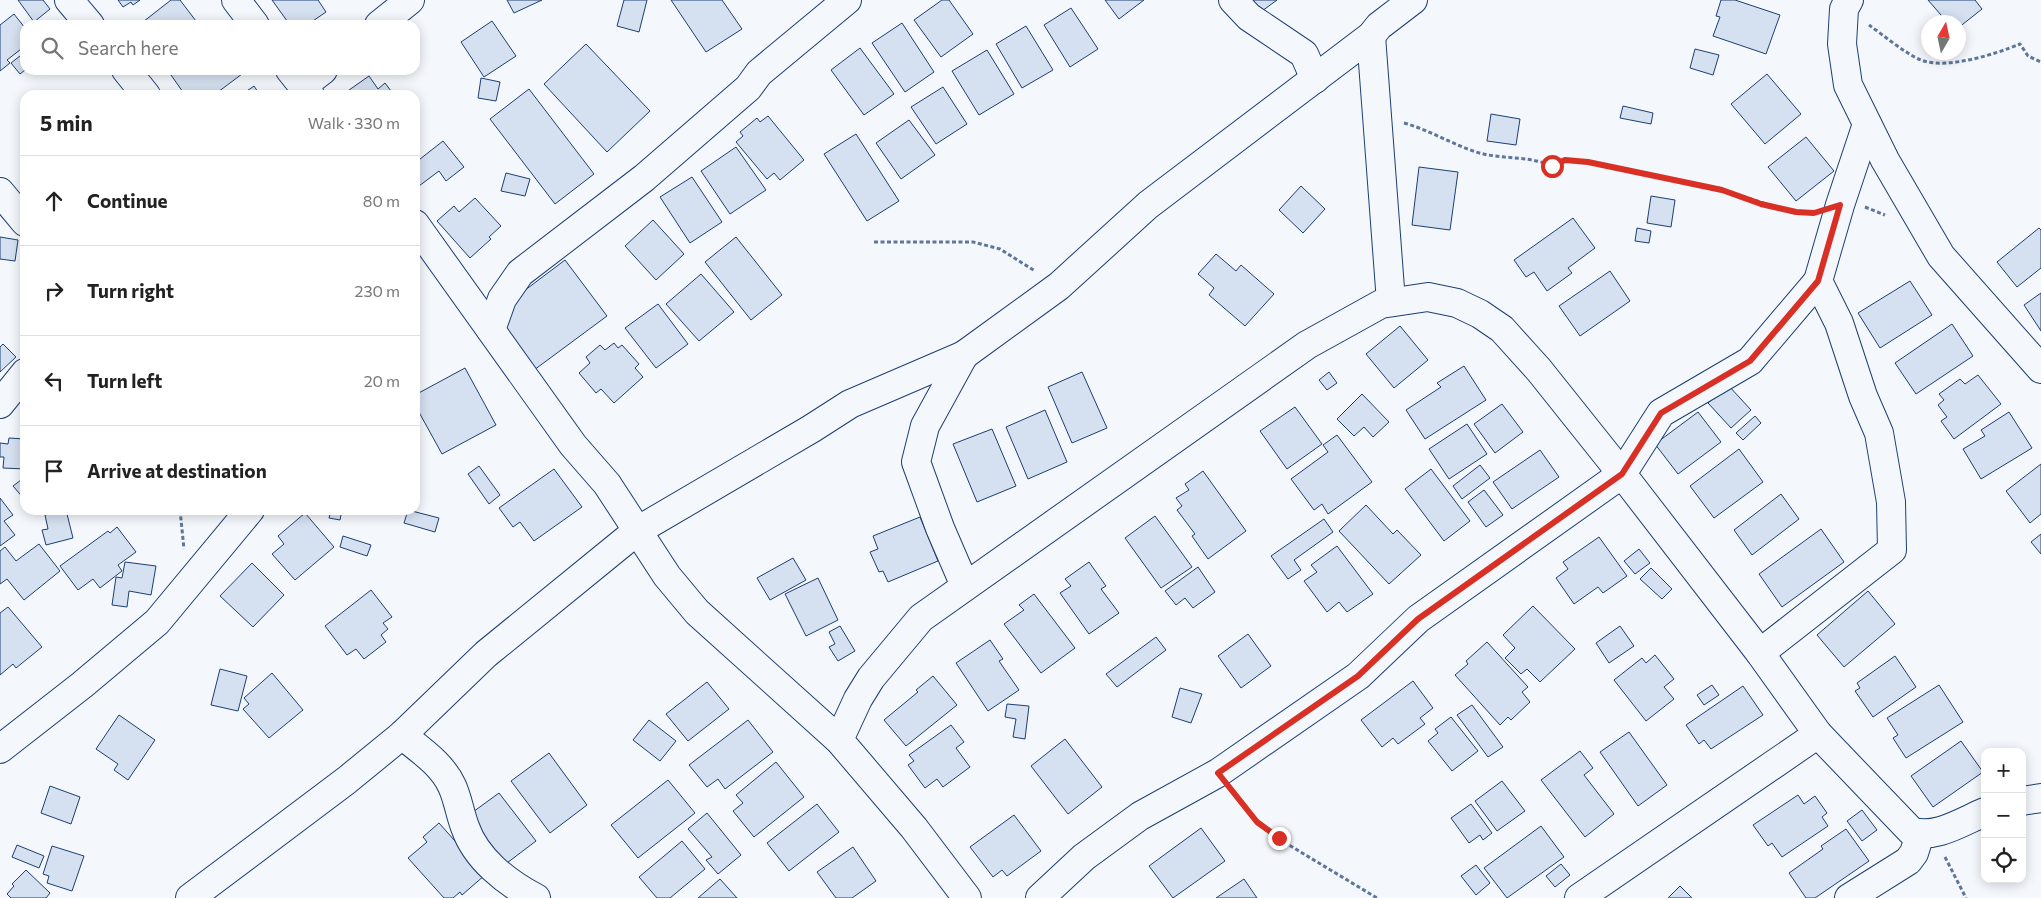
<!DOCTYPE html>
<html lang="en">
<head>
<meta charset="utf-8">
<style>
  :root { --surface:#fff; --page:#f2f2f2; --text:#222; --muted:#767676; --line:#e0e0e0 }
  body { margin:0; font-family:Commissioner,sans-serif; background:var(--page); color:var(--text) }
  .controls { position:absolute; right:15px; bottom:15px; display:grid; overflow:hidden; border-radius:10px; box-shadow:0 2px 12px #0003 }
  .controls button { width:45px; height:45px; display:grid; place-items:center; padding:0; border:0; border-bottom:1px solid var(--line); background:var(--surface); color:var(--text); font:25px sans-serif }
  .compass { position:absolute; left:1921px; top:15px; width:45px; height:45px; border-radius:50%; background:var(--surface); box-shadow:0 2px 12px #0003; rotate:9deg }
  .stop { position:absolute; width:15px; height:15px; margin:-11px; border:4px solid #d93025; border-radius:50%; background:#fff }
  .stop.end { background:#d93025; border-color:#fff; box-shadow:0 1px 5px #0008 }
  .list { margin:0; padding:0; list-style:none }
  h2 { display:flex; justify-content:space-between; align-items:center; height:65px; margin:0; padding:0 20px; font-size:21px }
  h2 small { font-size:16px; font-weight:400; color:var(--muted) }
  .list li { display:grid; grid-template-columns:32px 1fr auto; gap:15px; align-items:center; box-sizing:border-box; height:90px; padding:0 20px; border-top:1px solid var(--line) }
  .list b { display:block; font-size:19px; white-space:nowrap }
  .list em { font-size:16px; font-style:normal; color:var(--muted) }
  .icon { flex:none; width:28px; height:28px; fill:none; stroke:currentColor; stroke-width:2; stroke-linecap:round; stroke-linejoin:round }
  .map { position:relative; flex:none; width:2041px; height:898px; overflow:hidden }
  .search { position:absolute; background:var(--surface); box-shadow:0 2px 12px #0003; left:20px; top:20px; width:400px; height:55px; display:flex; align-items:center; gap:12px; box-sizing:border-box; padding:0 18px; border-radius:15px; color:var(--muted); font-size:19px }
  .panel { position:absolute; background:var(--surface); box-shadow:0 2px 12px #0003; left:20px; top:90px; width:400px; height:425px; border-radius:15px }
  .map>svg:first-child { display:block }
</style>
</head>
<body>
<div class="map">
<svg width="2041" height="898" viewBox="0 0 2041 898">
  <rect width="100%" height="100%" fill="#f4f7fb"/>
  <!-- building -->
  <g fill="#d5e0f0" stroke="#1d3f73">
    <path d="M18,0H43L50,9L34,22Z"/>
    <path d="M118,0H140L133,5L131,2L123,7Z"/>
    <path d="M171,0H180L199,25H139Z"/>
    <path d="M272,0H318L326,12L307,25H290Z"/>
    <path d="M507,0H542L514,13Z"/>
    <path d="M624,0H647L639,32L617,26Z"/>
    <path d="M671,0H722L742,29L706,52Z"/>
    <path d="M942,0H949L973,34L941,57L914,20Z"/>
    <path d="M1105,0H1144L1119,19Z"/>
    <path d="M1248,0H1277L1258,14Z"/>
    <path d="M1721,0H1735L1780,15L1766,54L1713,36L1720,17L1716,16Z"/>
    <path d="M1928,0H1975L1982,9L1958,28V22H1947Z"/>
    <path d="M1071,8L1098,49L1070,67L1044,25Z"/>
    <path d="M14,14L25,28V46L7,60L10,63L0,71V25Z"/>
    <path d="M492,21L516,56L484,77L461,42Z"/>
    <path d="M902,23L934,72L905,92L872,43Z"/>
    <path d="M1026,26L1053,70L1022,88L996,44Z"/>
    <path d="M586,44L650,111L607,152L544,84Z"/>
    <path d="M860,48L894,94L864,115L831,70Z"/>
    <path d="M1695,49L1719,55L1713,75L1690,68Z"/>
    <path d="M987,50L1014,94L979,115L952,71Z"/>
    <path d="M25,52V70L20,74L11,63Z"/>
    <path d="M178,70H246V71L214,95H185L171,75Z"/>
    <path d="M1767,74L1801,114L1765,144L1731,104Z"/>
    <path d="M369,76L378,89L385,83L394,95H342Z"/>
    <path d="M481,78L500,82L496,101L478,98Z"/>
    <path d="M254,86L260,95H241Z"/>
    <path d="M943,87L967,124L936,144L911,107Z"/>
    <path d="M529,89L594,174L555,204L490,119Z"/>
    <path d="M1623,106L1653,113L1651,124L1620,118Z"/>
    <path d="M1491,114L1520,119L1516,145L1487,141Z"/>
    <path d="M768,116L804,160L780,180L774,173L767,179L736,142L743,136L740,132L757,118L760,122Z"/>
    <path d="M909,120L935,155L901,179L876,143Z"/>
    <path d="M856,134L899,201L867,221L824,154Z"/>
    <path d="M1806,137L1834,171L1796,201L1768,167Z"/>
    <path d="M443,141L464,167L446,181L439,171L415,189V163Z"/>
    <path d="M736,147L766,190L730,214L701,171Z"/>
    <path d="M1419,167L1458,172L1450,230L1412,225Z"/>
    <path d="M506,173L530,179L525,196L501,191Z"/>
    <path d="M692,177L722,222L690,243L660,197Z"/>
    <path d="M1301,186L1325,209L1303,233L1279,210Z"/>
    <path d="M1651,196L1675,200L1671,227L1647,223Z"/>
    <path d="M475,198L501,226L489,237L491,239L470,258L437,221L454,206L459,212Z"/>
    <path d="M1573,218L1595,248L1568,268L1572,273L1547,291L1534,272L1526,277L1514,260Z"/>
    <path d="M653,220L684,254L656,280L625,246Z"/>
    <path d="M1637,228L1651,231L1649,243L1635,241Z"/>
    <path d="M2039,228L2041,230V268L2017,287L1997,262Z"/>
    <path d="M0,237L18,240L15,261L0,259Z"/>
    <path d="M736,237L782,295L751,320L705,262Z"/>
    <path d="M1216,254L1236,271L1241,265L1274,294L1245,326L1209,295L1214,288L1198,274Z"/>
    <path d="M565,260L607,316L530,373L488,318Z"/>
    <path d="M1610,271L1630,301L1580,336L1559,306Z"/>
    <path d="M701,274L734,312L699,341L666,304Z"/>
    <path d="M1910,281L1932,315L1880,348L1858,313Z"/>
    <path d="M2041,293V331L2024,305Z"/>
    <path d="M658,304L688,344L656,368L625,328Z"/>
    <path d="M1952,324L1973,356L1916,394L1895,363Z"/>
    <path d="M1400,326L1428,360L1394,388L1366,354Z"/>
    <path d="M614,343L618,348L622,345L639,364L635,368L643,377L614,403L601,389L596,393L579,373L590,363L586,357L600,345L605,350Z"/>
    <path d="M3,344L16,357L0,372V347Z"/>
    <path d="M1464,366L1486,400L1425,439L1406,410L1441,387L1437,383Z"/>
    <path d="M465,368L496,425L442,454L415,405V395Z"/>
    <path d="M1082,372L1107,428L1072,443L1048,387Z"/>
    <path d="M1329,372L1337,383L1327,390L1319,380Z"/>
    <path d="M1978,375L2001,404L1954,439L1941,421L1947,417L1938,405L1944,400L1939,394L1960,379L1965,384Z"/>
    <path d="M1728,385L1751,410L1731,428L1708,403Z"/>
    <path d="M1362,394L1389,422L1373,437L1364,427L1354,436L1337,419Z"/>
    <path d="M1502,404L1523,432L1495,453L1474,424Z"/>
    <path d="M1295,407L1322,444L1287,469L1260,431Z"/>
    <path d="M1045,410L1067,462L1028,479L1006,427Z"/>
    <path d="M1698,412L1721,442L1678,474L1655,444Z"/>
    <path d="M2009,412L2032,448L1981,479L1963,449L1985,436L1981,430Z"/>
    <path d="M1755,416L1761,423L1743,440L1736,433Z"/>
    <path d="M1467,424L1487,454L1449,479L1429,449Z"/>
    <path d="M992,429L1016,486L977,502L953,444Z"/>
    <path d="M1337,435L1372,482L1328,514L1322,504L1314,510L1291,479L1328,452L1323,445Z"/>
    <path d="M9,438L25,439V469L3,468L4,457H0V443L8,444Z"/>
    <path d="M1739,449L1763,482L1714,518L1690,486Z"/>
    <path d="M1540,450L1559,477L1512,509L1493,482Z"/>
    <path d="M2041,464V514L2030,523L2006,491Z"/>
    <path d="M1480,465L1490,478L1462,499L1453,486Z"/>
    <path d="M479,466L500,495L489,504L468,474Z"/>
    <path d="M554,469L582,507L534,541L520,522L513,527L499,508Z"/>
    <path d="M1431,469L1470,521L1444,541L1405,489Z"/>
    <path d="M1203,471L1246,531L1208,559L1192,536L1195,534L1177,510L1182,506L1176,498L1189,490L1185,484Z"/>
    <path d="M25,477V500L13,486Z"/>
    <path d="M1484,490L1503,515L1486,527L1468,502Z"/>
    <path d="M1781,494L1799,519L1752,555L1734,530Z"/>
    <path d="M0,498L13,515L4,521L15,535L0,546Z"/>
    <path d="M1366,505L1393,534L1397,530L1421,555L1389,584L1339,531Z"/>
    <path d="M66,510L73,538L46,545L42,530L48,529L45,515Z"/>
    <path d="M331,510H342L340,520L329,518Z"/>
    <path d="M408,510L439,518L435,532L404,523Z"/>
    <path d="M305,513L334,547L295,580L272,554L284,544L278,536Z"/>
    <path d="M1155,516L1192,567L1161,588L1125,538Z"/>
    <path d="M920,517L938,561L888,582L883,571L879,572L870,552L878,549L873,536Z"/>
    <path d="M1324,519L1333,532L1294,560L1301,570L1288,579L1271,556Z"/>
    <path d="M117,527L136,552L118,565L122,571L100,588L93,579L78,590L60,566L108,531L110,533Z"/>
    <path d="M1821,529L1844,562L1782,607L1759,574Z"/>
    <path d="M2041,534V554L2031,542Z"/>
    <path d="M343,536L371,545L367,556L340,547Z"/>
    <path d="M1599,537L1627,576L1603,593L1598,587L1574,604L1556,578L1568,569L1563,562Z"/>
    <path d="M39,544L60,571L24,600L7,579L0,584V551L5,547L16,561Z"/>
    <path d="M1337,546L1373,594L1347,612L1339,602L1327,612L1304,581L1317,572L1311,565Z"/>
    <path d="M1639,549L1650,563L1635,574L1624,561Z"/>
    <path d="M793,558L806,580L770,600L757,578Z"/>
    <path d="M125,562L156,566L151,595L129,591L127,607L112,605L116,577L122,578Z"/>
    <path d="M1089,562L1106,586L1101,589L1119,613L1089,634L1060,593L1071,586L1065,579Z"/>
    <path d="M252,563L284,595L253,627L220,596Z"/>
    <path d="M1198,567L1215,592L1193,608L1185,598L1176,605L1165,591Z"/>
    <path d="M1651,568L1672,589L1662,599L1640,579Z"/>
    <path d="M818,578L838,620L806,636L785,594Z"/>
    <path d="M371,590L392,617L383,623L388,629L381,635L386,642L364,659L356,649L347,655L325,626Z"/>
    <path d="M1868,591L1895,624L1844,667L1817,635Z"/>
    <path d="M1034,594L1075,648L1041,673L1004,624L1024,610L1019,605Z"/>
    <path d="M1533,606L1575,649L1540,682L1527,669L1521,674L1505,658L1515,648L1503,635Z"/>
    <path d="M8,607L42,647L16,668L13,664L0,675V613Z"/>
    <path d="M840,626L855,651L838,661L829,647L835,644L829,632Z"/>
    <path d="M1620,626L1634,646L1609,663L1596,643Z"/>
    <path d="M1248,634L1271,666L1241,688L1218,656Z"/>
    <path d="M1156,637L1166,650L1117,687L1106,674Z"/>
    <path d="M990,640L1003,659L999,661L1019,690L988,711L956,663Z"/>
    <path d="M1487,642L1528,687L1522,692L1530,702L1511,720L1508,717L1500,725L1455,675L1468,664L1466,661Z"/>
    <path d="M1655,655L1674,679L1664,687L1674,699L1646,721L1614,680L1642,658L1646,663Z"/>
    <path d="M1895,656L1916,687L1873,717L1855,691L1860,688L1857,683Z"/>
    <path d="M220,669L247,676L238,711L211,705Z"/>
    <path d="M272,673L303,710L269,738L243,709L249,704L244,698Z"/>
    <path d="M933,676L957,705L906,746L884,720L918,692L916,690Z"/>
    <path d="M1413,681L1433,708L1420,718L1425,724L1398,744L1393,738L1382,747L1361,720Z"/>
    <path d="M707,682L729,709L688,741L666,714Z"/>
    <path d="M1712,685L1719,695L1704,705L1697,695Z"/>
    <path d="M1939,685L1963,722L1906,758L1893,738L1898,735L1887,718Z"/>
    <path d="M1743,686L1763,715L1711,749L1704,740L1699,744L1686,725Z"/>
    <path d="M1180,688L1202,694L1191,723L1172,717Z"/>
    <path d="M1007,704L1029,706L1025,739L1013,737L1016,719L1005,717Z"/>
    <path d="M1472,705L1503,747L1488,757L1457,715Z"/>
    <path d="M119,715L155,740L128,780L114,770L118,764L96,749Z"/>
    <path d="M1451,717L1478,751L1452,771L1428,741L1438,733L1435,729Z"/>
    <path d="M649,720L676,741L660,761L633,740Z"/>
    <path d="M748,720L773,752L725,789L718,779L707,787L689,765Z"/>
    <path d="M951,725L964,742L956,748L970,767L943,787L937,779L925,788L908,765L914,761L909,755Z"/>
    <path d="M1629,732L1667,785L1638,806L1600,752Z"/>
    <path d="M1065,739L1102,787L1068,814L1031,766Z"/>
    <path d="M1961,741L1983,772L1933,807L1911,776Z"/>
    <path d="M1580,751L1593,768L1584,775L1614,814L1585,837L1541,780Z"/>
    <path d="M549,753L587,805L550,833L511,781Z"/>
    <path d="M776,762L804,797L754,837L733,811L743,803L736,795Z"/>
    <path d="M668,780L695,813L638,858L611,825Z"/>
    <path d="M1502,781L1525,811L1497,831L1475,801Z"/>
    <path d="M50,786L80,797L71,824L41,813Z"/>
    <path d="M499,793L536,841L503,866L466,817Z"/>
    <path d="M1798,795L1804,804L1815,796L1827,813L1822,817L1828,826L1782,857L1772,843L1768,846L1753,825Z"/>
    <path d="M817,804L839,832L789,871L767,843Z"/>
    <path d="M1471,804L1492,833L1483,840L1480,835L1469,843L1451,818Z"/>
    <path d="M1862,810L1877,830L1862,841L1847,821Z"/>
    <path d="M707,813L741,855L718,874L706,860L712,857L688,829Z"/>
    <path d="M1014,815L1041,851L1007,876L1002,870L993,877L970,847Z"/>
    <path d="M439,823L485,875L462,895L460,892L453,898H444L408,858L427,842L423,837Z"/>
    <path d="M1541,826L1564,857L1507,898L1484,868Z"/>
    <path d="M1201,828L1225,861L1173,898L1149,866Z"/>
    <path d="M1846,829L1869,861L1815,898H1806L1789,873L1823,849L1821,846Z"/>
    <path d="M682,841L705,869L670,898H657L639,877Z"/>
    <path d="M17,845L44,856L39,868L12,857Z"/>
    <path d="M52,846L84,856L72,891L47,883L49,876L43,874Z"/>
    <path d="M853,847L876,881L852,898H836L817,872Z"/>
    <path d="M1561,864L1570,875L1555,887L1546,876Z"/>
    <path d="M1476,865L1490,883L1476,895L1461,876Z"/>
    <path d="M26,870L50,893L46,898H11L7,894L14,886L12,884Z"/>
    <path d="M720,879L737,898H698Z"/>
    <path d="M1244,879L1257,898H1216Z"/>
    <path d="M1680,886L1692,898H1668Z"/>
  </g>
  <g fill="none" stroke-linecap="round" stroke-linejoin="round">
    <!-- minor casing -->
    <g stroke="#1d3f73" stroke-width="30">
      <g id="minor">
        <path d="M69,0L90,25"/>
        <path d="M236,0L255,25"/>
        <path d="M1233,0L1249,17L1304,54L1315,79"/>
        <path d="M1849,0L1844,9L1842,44L1848,85L1885,160L1941,256L2041,369"/>
        <path d="M379,25L410,0"/>
        <path d="M1371,36L1391,302"/>
        <path d="M126,70L146,95"/>
        <path d="M290,70L310,95"/>
        <path d="M302,86L323,70"/>
        <path d="M0,192L25,222"/>
        <path d="M415,224L573,445L607,484L667,576L697,612L839,740"/>
        <path d="M491,330L502,299L520,273L644,178L748,88L759,73L847,0"/>
        <path d="M964,355L925,426L916,462L940,528L965,586"/>
        <path d="M0,404L25,373"/>
        <path d="M1760,653L1892,550L1891,502L1879,433L1863,396L1839,323L1818,281"/>
        <path d="M402,735C420,750 442,764 452,786C458,799 460,814 465,827C476,859 507,883 536,898"/>
        <path d="M0,749L82,685L157,622L250,510"/>
        <path d="M2022,801L2041,798"/>
        <path d="M190,898L347,780L402,735L486,654L637,531L811,429L850,404L964,355L1059,286L1148,205L1371,36L1379,26L1413,0"/>
        <path d="M967,898L914,828L839,740L858,699L871,678L921,618L1307,345L1381,304L1428,297L1457,303L1480,314L1502,329L1539,370L1622,474L1760,653L1818,734L1911,831C1935,840 1963,821 1985,812"/>
        <path d="M1040,898L1084,857L1140,816L1218,773L1358,676L1418,619L1622,474L1661,413L1750,361L1818,281L1840,205L1867,124"/>
        <path d="M1579,898L1818,734"/>
        <path d="M1849,898L1908,861L1914,853L1920,834"/>
      </g>
    </g>
    <!-- path -->
    <g stroke="#5e769c" stroke-width="3" stroke-dasharray="4 2.5" stroke-linecap="butt">
      <path d="M1869,25C1883,35 1906,54 1921,60C1946,70 1996,54 2020,44L2028,56L2041,62"/>
      <path d="M1404,123C1429,130 1452,144 1476,152C1501,160 1528,155 1552,166C1575,154 1599,165 1623,170C1656,177 1689,181 1721,190C1752,198 1778,211 1810,212"/>
      <path d="M1865,207L1885,215"/>
      <path d="M874,242H973L1000,249L1035,271"/>
      <path d="M180,510L184,549"/>
      <path d="M1233,793L1257,822L1279,839L1377,898"/>
      <path d="M1945,857L1966,898"/>
    </g>
    <!-- minor -->
    <use href="#minor" stroke="#f4f7fb" stroke-width="28"/>
  </g>
  <g fill="none" stroke-linecap="round" stroke-linejoin="round">
    <!-- route -->
    <path stroke="#d93025" stroke-width="6" d="M1279,838L1257,822L1218,773L1358,676L1418,619L1622,474L1661,413L1750,361L1818,281L1840,205L1814,213L1796,212L1761,204L1722,190L1588,162L1565,160L1552,166"/>
  </g>
</svg>
<div class="controls">
<button>+</button>
<button>−</button>
<button><svg class="icon" aria-label="locate" viewBox="0 0 24 24"><circle cx="12" cy="12" r="6"/><path d="M12 2v4M12 18v4M2 12h4M18 12h4"/></svg></button>
</div>
<svg class="compass" viewBox="-18 -18 36 36"><path d="M0-13l5 13h-10z" fill="#e53935"/><path d="M0 13l5-13h-10z" fill="#767676"/></svg>
<div class="stop" style="left:1552px;top:166px"></div>
<div class="stop end" style="left:1279px;top:838px"></div>
<div class="search"><svg class="icon" aria-label="search" viewBox="0 0 24 24"><circle cx="10" cy="10" r="6"/><path d="M15 15l6 6"/></svg>Search here</div>
<section class="panel">
<h2>5 min<small>Walk · 330 m</small></h2>
<ul class="list">
<li><svg class="icon" aria-label="ahead" viewBox="0 0 24 24"><path d="M12 20V5M6 11l6-6 6 6"/></svg><div><b>Continue</b></div><em>80 m</em></li>
<li><svg class="icon" aria-label="right" viewBox="0 0 24 24"><path d="M7 20v-9h11M14 6l5 5-5 5"/></svg><div><b>Turn right</b></div><em>230 m</em></li>
<li><svg class="icon" aria-label="left" viewBox="0 0 24 24"><path d="M17 20v-9H6M10 6l-5 5 5 5"/></svg><div><b>Turn left</b></div><em>20 m</em></li>
<li><svg class="icon" aria-label="arrive" viewBox="0 0 24 24"><path d="M6 21V4h12l-3 4 3 4H6"/></svg><div><b>Arrive at destination</b></div></li>
</ul>
</section>
</div>
</body>
</html>
